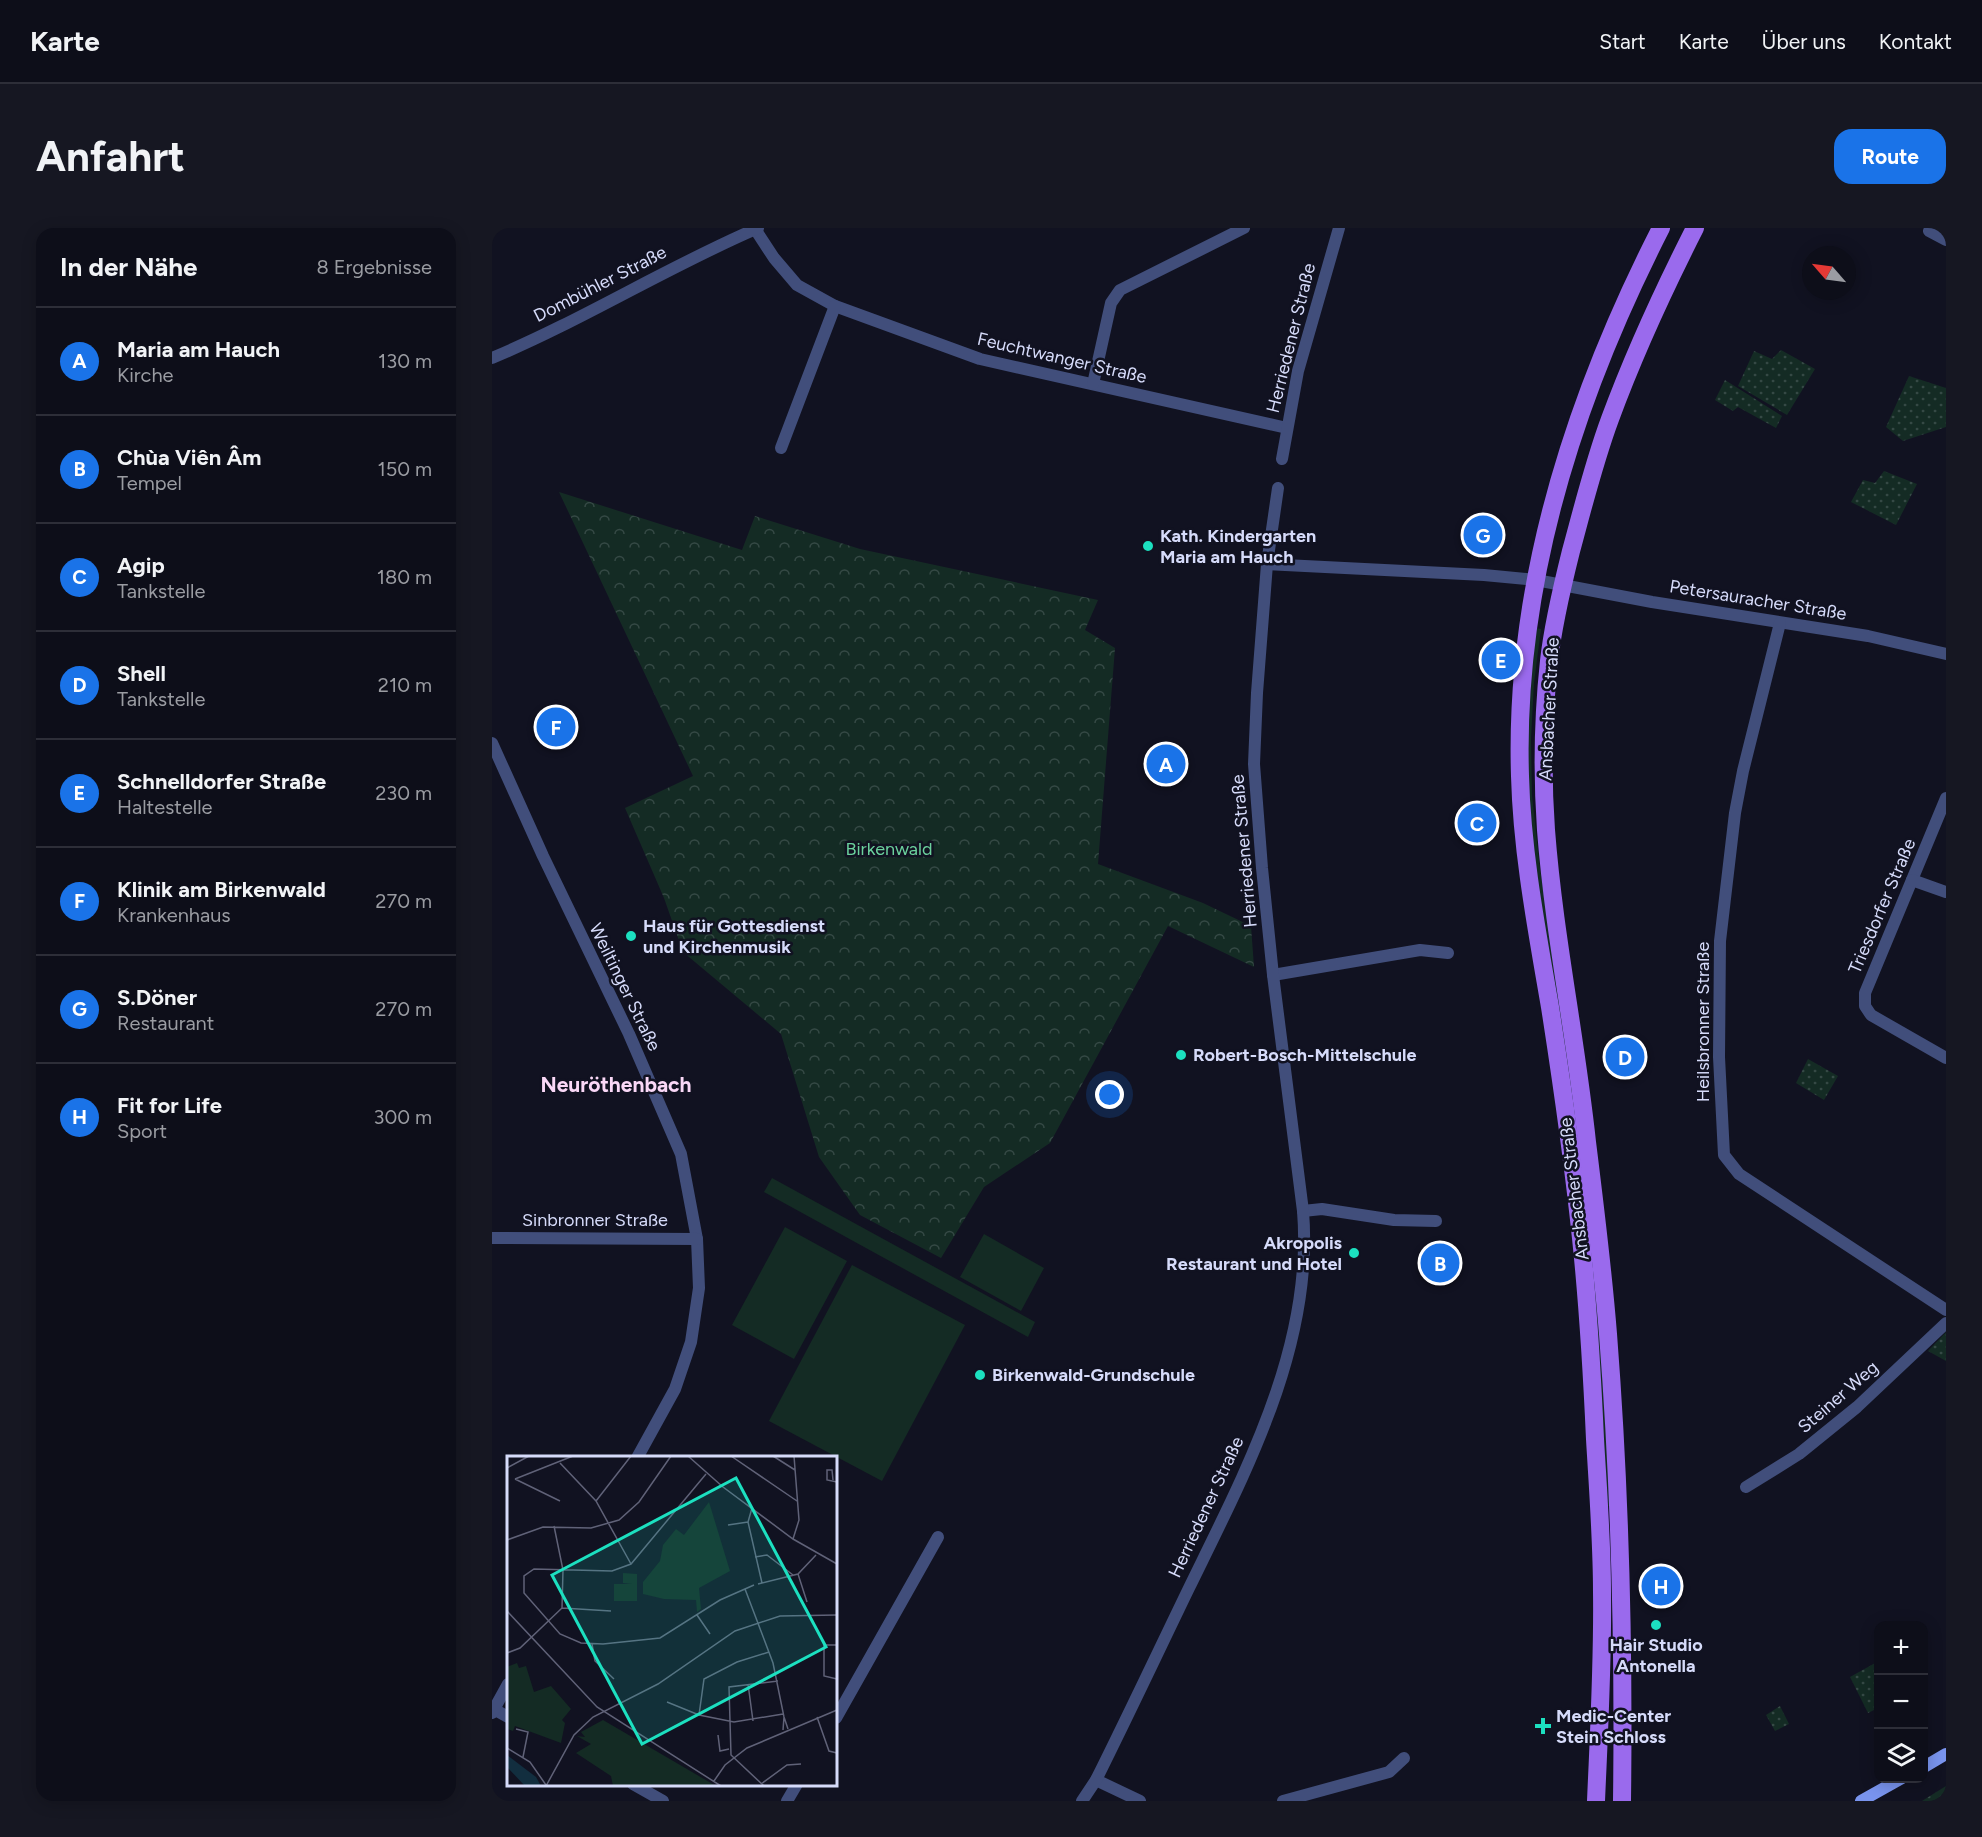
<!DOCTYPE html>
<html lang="de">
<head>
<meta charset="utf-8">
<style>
  :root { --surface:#0d0e19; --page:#161722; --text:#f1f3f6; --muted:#9a9ca2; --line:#2d2e38; --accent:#1a73e8 }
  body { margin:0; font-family:Figtree,sans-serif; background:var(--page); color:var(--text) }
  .controls { position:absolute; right:18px; bottom:18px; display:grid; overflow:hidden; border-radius:12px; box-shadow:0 3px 15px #0003 }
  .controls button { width:54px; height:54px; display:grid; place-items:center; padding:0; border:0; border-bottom:2px solid var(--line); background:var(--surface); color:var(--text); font:30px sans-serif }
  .compass { position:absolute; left:1310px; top:18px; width:54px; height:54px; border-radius:50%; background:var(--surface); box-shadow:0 3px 15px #0003; rotate:298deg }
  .you { position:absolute; left:618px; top:867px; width:21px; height:21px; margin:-15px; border:4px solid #fff; border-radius:50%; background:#1a73e8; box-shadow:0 0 0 9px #1a73e833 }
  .badge { display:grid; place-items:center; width:39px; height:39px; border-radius:50%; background:var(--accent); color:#fff; font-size:20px; font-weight:700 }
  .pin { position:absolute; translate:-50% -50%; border:3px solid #fff; box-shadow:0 2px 6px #0006 }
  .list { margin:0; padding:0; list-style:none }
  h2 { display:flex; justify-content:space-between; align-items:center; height:78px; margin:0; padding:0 24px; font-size:26px }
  h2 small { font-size:20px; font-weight:400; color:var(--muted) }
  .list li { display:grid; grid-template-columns:39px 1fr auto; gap:18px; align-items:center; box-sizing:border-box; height:108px; padding:0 24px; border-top:2px solid var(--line) }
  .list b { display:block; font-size:22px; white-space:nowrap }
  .list p { margin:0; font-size:20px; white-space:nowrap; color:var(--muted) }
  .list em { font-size:20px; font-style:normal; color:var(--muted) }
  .icon { flex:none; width:33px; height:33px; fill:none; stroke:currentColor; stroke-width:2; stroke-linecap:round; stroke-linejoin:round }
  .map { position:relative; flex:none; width:1454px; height:1573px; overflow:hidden; border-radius:18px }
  header { display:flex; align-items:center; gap:36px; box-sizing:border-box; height:84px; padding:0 30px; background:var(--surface); border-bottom:2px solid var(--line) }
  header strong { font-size:28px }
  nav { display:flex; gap:33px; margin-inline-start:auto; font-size:21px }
  .intro { display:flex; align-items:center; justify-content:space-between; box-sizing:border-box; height:144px; padding:0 36px }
  h1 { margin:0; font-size:42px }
  .button { padding:15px 27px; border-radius:18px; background:var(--accent); color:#fff; font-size:21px; font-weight:700 }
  main { display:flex; gap:36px; padding:0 36px }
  aside { flex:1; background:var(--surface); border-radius:18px; box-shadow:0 3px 15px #0003 }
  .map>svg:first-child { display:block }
</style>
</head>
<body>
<header>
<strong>Karte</strong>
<nav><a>Start</a><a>Karte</a><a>Über uns</a><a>Kontakt</a></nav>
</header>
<div class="intro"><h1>Anfahrt</h1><a class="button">Route</a></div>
<main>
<aside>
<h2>In der Nähe<small>8 Ergebnisse</small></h2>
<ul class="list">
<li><span class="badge">A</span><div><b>Maria am Hauch</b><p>Kirche</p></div><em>130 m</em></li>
<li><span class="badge">B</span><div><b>Chùa Viên Âm</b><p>Tempel</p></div><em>150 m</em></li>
<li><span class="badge">C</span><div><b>Agip</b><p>Tankstelle</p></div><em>180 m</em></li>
<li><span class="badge">D</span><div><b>Shell</b><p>Tankstelle</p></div><em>210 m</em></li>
<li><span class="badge">E</span><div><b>Schnelldorfer Straße</b><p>Haltestelle</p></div><em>230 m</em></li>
<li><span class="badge">F</span><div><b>Klinik am Birkenwald</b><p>Krankenhaus</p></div><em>270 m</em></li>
<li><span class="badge">G</span><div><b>S.Döner</b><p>Restaurant</p></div><em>270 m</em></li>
<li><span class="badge">H</span><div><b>Fit for Life</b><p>Sport</p></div><em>300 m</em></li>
</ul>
</aside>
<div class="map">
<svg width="1454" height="1573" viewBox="0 0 1454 1573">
  <defs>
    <pattern id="forest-crowns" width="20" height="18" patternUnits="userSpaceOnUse" patternTransform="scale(1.5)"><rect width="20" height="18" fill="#142b24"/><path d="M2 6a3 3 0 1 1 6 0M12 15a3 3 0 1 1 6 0" fill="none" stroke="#354945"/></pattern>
    <pattern id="park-dots" width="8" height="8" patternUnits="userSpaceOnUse" patternTransform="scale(1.5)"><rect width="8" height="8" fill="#142b24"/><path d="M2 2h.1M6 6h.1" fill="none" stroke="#354945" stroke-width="1.8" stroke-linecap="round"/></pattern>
  </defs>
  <rect width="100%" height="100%" fill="#111221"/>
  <!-- grass -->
  <g fill="#142b24">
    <path d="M1044,400L1049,401L1042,455L1039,511L1040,567L1048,641L1075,812L1104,1051L1119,1279L1116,1278L1038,602L1034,511Z"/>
    <path d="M280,950L543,1094L536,1109L272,964Z"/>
    <path d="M293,999L355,1033L302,1131L240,1097Z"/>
    <path d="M492,1006L552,1040L529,1083L468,1049Z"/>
    <path d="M360,1037L473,1097L390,1253L277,1193Z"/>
  </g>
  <!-- forest -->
  <path fill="url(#forest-crowns)" d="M67,264L250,322L263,288L368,321L606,372L593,402L623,420L606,636L711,675L759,698L762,739L676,698L558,915L492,959L449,1030L368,987L327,929L289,806L191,724L172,670L133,580L201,548Z"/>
  <!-- park -->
  <g fill="url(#park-dots)">
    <path d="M1289,122L1323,141L1295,187L1246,158L1262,123L1280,131Z"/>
    <path d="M1417,148L1454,160V199L1411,213L1394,199Z"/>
    <path d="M1233,152L1290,188L1284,200L1246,179L1241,183L1223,172Z"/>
    <path d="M1392,243L1425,256L1404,297L1359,274L1371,252L1383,255Z"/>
    <path d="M1316,831L1346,848L1332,872L1304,855Z"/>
    <path d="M1454,1104V1133L1436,1123Z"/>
    <path d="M1385,1434L1386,1439V1480L1376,1485L1358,1449Z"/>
    <path d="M1288,1478L1297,1496L1283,1503L1274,1487Z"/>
    <path d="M1454,1558V1573H1430Z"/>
  </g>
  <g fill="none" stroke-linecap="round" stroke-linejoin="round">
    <!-- street -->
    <g stroke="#414e7b" stroke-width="12">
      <path d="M1439,0L1437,3L1454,12"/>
      <path d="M263,1L282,30L305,57L343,78L488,131L795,200"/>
      <path d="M0,130C91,92 175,39 266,0"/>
      <path d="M601,156L619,75L628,62L752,0"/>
      <path d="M289,220L343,78"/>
      <path d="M790,231L806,143L847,0"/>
      <path d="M775,336L992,347L1044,352L1160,374L1376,408L1454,426"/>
      <path d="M1288,395L1251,543L1243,585L1228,713L1227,829L1232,927L1247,946L1454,1082"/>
      <path d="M0,515L51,628L137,806L189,926L205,1011L207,1060L199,1114L183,1161L145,1230"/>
      <path d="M1454,570L1373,765V778L1379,787L1454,830"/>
      <path d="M1420,652L1454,664"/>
      <path d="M781,747L928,722L956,725"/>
      <path d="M811,983L830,981L902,992L944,993"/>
      <path d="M0,1010L205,1011"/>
      <path d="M1254,1259L1307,1226L1365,1179L1454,1095"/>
      <path d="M0,1480L16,1489"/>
      <path d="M0,1485L16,1456"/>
      <path d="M344,1490L446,1309"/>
      <path d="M604,1552L648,1573"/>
      <path d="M141,1556L171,1573"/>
      <path d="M295,1573L305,1556"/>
      <path d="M590,1573L604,1552C636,1488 666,1424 697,1360C754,1243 822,1117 811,983L781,747L770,640L762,536L765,465L775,336L786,260"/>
      <path d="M791,1573L897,1544L912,1530"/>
    </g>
    <!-- secondary -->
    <g stroke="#7994ee" stroke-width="12">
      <path d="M1432,1539L1454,1526"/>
      <path d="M1369,1573L1410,1550"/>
    </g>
    <!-- primary -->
    <g stroke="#9a6aed" stroke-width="18">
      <path d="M1104,1573C1107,1503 1111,1434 1110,1364C1110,1313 1106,1262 1103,1211C1100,1144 1096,1077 1089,1010C1081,933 1070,856 1058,779C1045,703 1030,625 1028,548C1022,357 1083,168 1169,0"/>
      <path d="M1130,1573C1132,1417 1128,1261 1116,1106C1111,1042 1103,978 1095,914C1084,810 1062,707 1054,602C1050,546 1051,489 1057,433C1061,396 1070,359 1079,323C1091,279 1102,234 1118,191C1142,126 1171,63 1203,0"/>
    </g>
  </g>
  <!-- markers -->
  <g fill="#1ce0c0" stroke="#111221" stroke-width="2">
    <circle cx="656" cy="318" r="6"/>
    <circle cx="139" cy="708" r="6"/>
    <circle cx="689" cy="827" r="6"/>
    <circle cx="862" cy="1025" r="6"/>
    <circle cx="488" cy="1147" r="6"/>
    <circle cx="1164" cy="1397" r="6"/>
    <path d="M1048 1489h6v6h6v6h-6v6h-6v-6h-6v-6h6z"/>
  </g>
  <g text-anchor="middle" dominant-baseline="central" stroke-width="5" stroke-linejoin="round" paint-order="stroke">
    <!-- street labels -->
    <g font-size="18" fill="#d6dbfa" stroke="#111221">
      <text transform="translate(108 56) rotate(-27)">Dombühler Straße</text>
      <text transform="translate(799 110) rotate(-76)">Herriedener Straße</text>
      <text transform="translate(570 130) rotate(13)">Feuchtwanger Straße</text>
      <text transform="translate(1266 372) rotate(9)">Petersauracher Straße</text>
      <text transform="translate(1057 481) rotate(-87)">Ansbacher Straße</text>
      <text transform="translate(752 623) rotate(-95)">Herriedener Straße</text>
      <text transform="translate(1390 678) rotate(-67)">Triesdorfer Straße</text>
      <text transform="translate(133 759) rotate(64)">Weiltinger Straße</text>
      <text transform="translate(1211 794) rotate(-90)">Heilsbronner Straße</text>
      <text transform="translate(1082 961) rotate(-97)">Ansbacher Straße</text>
      <text x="103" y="992">Sinbronner Straße</text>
      <text transform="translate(1346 1169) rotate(-41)">Steiner Weg</text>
      <text transform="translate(714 1279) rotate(-65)">Herriedener Straße</text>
    </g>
    <!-- poi labels -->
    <g font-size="18" font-weight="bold" fill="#d6dbfa" stroke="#111221" text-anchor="start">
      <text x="668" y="308">Kath. Kindergarten<tspan x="668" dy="21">Maria am Hauch</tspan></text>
      <text x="151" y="698">Haus für Gottesdienst<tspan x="151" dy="21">und Kirchenmusik</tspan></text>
      <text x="701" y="827">Robert-Bosch-Mittelschule</text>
      <text x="850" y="1015" text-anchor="end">Akropolis<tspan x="850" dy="21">Restaurant und Hotel</tspan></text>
      <text x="500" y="1147">Birkenwald-Grundschule</text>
      <text x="1164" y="1417" text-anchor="middle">Hair Studio<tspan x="1164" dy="21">Antonella</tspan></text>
      <text x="1064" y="1488">Medic-Center<tspan x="1064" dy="21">Stein Schloss</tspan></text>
    </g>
    <!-- park labels -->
    <g font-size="18" fill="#6bd19d" stroke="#111221">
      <text x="397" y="621">Birkenwald</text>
    </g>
    <!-- quarter labels -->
    <g font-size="21" font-weight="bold" fill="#fad8f7" stroke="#111221">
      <text x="124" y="856">Neuröthenbach</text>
    </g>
  </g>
  <!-- overview -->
  <g transform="translate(15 1228)">
    <rect width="330" height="330" fill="#111221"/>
    <path d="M116,117L130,118V145H107V128H125L116,127Z" fill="#142b24"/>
    <path d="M202,46L223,115L192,132L194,153L190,156L189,144L157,143L136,138V126L153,105L156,89L169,73L177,79ZM10,207L12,212L19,210L27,236L44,230L64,253L55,264L58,267L54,287L8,270L6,275L0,273V211Z" fill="#142b24"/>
    <path d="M96,264L209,330H106L104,320L69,297L84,288L70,280L78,281L74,276Z" fill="#142b24"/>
    <path d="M0,299L29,321L34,330H18L0,311Z" fill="#122e3f"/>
    <path fill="none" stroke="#606278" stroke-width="1.5" d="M181,0L216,31L286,83L330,108M224,0L290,45M266,0L288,14M53,7L89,45L124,108M0,12L22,0M199,18L124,108L105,115L27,113L17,120V137L53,178L74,187L96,188L153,182L213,144L247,129M8,23L66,0M8,23L53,45M326,24L325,14H320V24L330,26M89,45L124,0M245,52L241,66L255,127M221,69L241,66M286,83L292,64L287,0M0,84L36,71L84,72L112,64L132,46L164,0M248,101L260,99L286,119M291,118L300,146M251,128L291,118L309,99M238,133L266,207L277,261M55,152L104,155M0,155L90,251L214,330M190,159L203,178M85,188L88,205L107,223M330,189H317V220L330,223M0,197L13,192L55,152L56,114L47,70M241,228L246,265M160,246L192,259L227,266L276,258M192,259L197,223L230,206L262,196M310,261L322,295L330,297M9,273L21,276L16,301M276,274L277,261L281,273M211,279L213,295L222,293M0,292L23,306L39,329M207,325L218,309L240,292L330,254M254,328L280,309L294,308M39,330L67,279L86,261L151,228L228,175L273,160L330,159M257,330L224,299L222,231L271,225"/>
    <path fill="#1ce0c0" fill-opacity="0.15" stroke="#1ce0c0" stroke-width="3" d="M229,22L319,191L135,288L45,119Z"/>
    <rect width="330" height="330" fill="none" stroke="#d6dbfa" stroke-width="3"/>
  </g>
</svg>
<div class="controls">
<button>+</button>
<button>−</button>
<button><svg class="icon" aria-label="layers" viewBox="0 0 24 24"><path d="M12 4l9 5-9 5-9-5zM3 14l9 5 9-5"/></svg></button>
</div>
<svg class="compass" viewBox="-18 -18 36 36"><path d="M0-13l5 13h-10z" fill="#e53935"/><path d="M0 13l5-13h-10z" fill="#9a9ca2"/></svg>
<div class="you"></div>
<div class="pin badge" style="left:674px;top:536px">A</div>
<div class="pin badge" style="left:948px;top:1035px">B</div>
<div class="pin badge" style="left:985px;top:595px">C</div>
<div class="pin badge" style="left:1133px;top:829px">D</div>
<div class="pin badge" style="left:1009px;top:432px">E</div>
<div class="pin badge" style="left:64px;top:499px">F</div>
<div class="pin badge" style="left:991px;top:307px">G</div>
<div class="pin badge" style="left:1169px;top:1358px">H</div>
</div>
</main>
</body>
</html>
